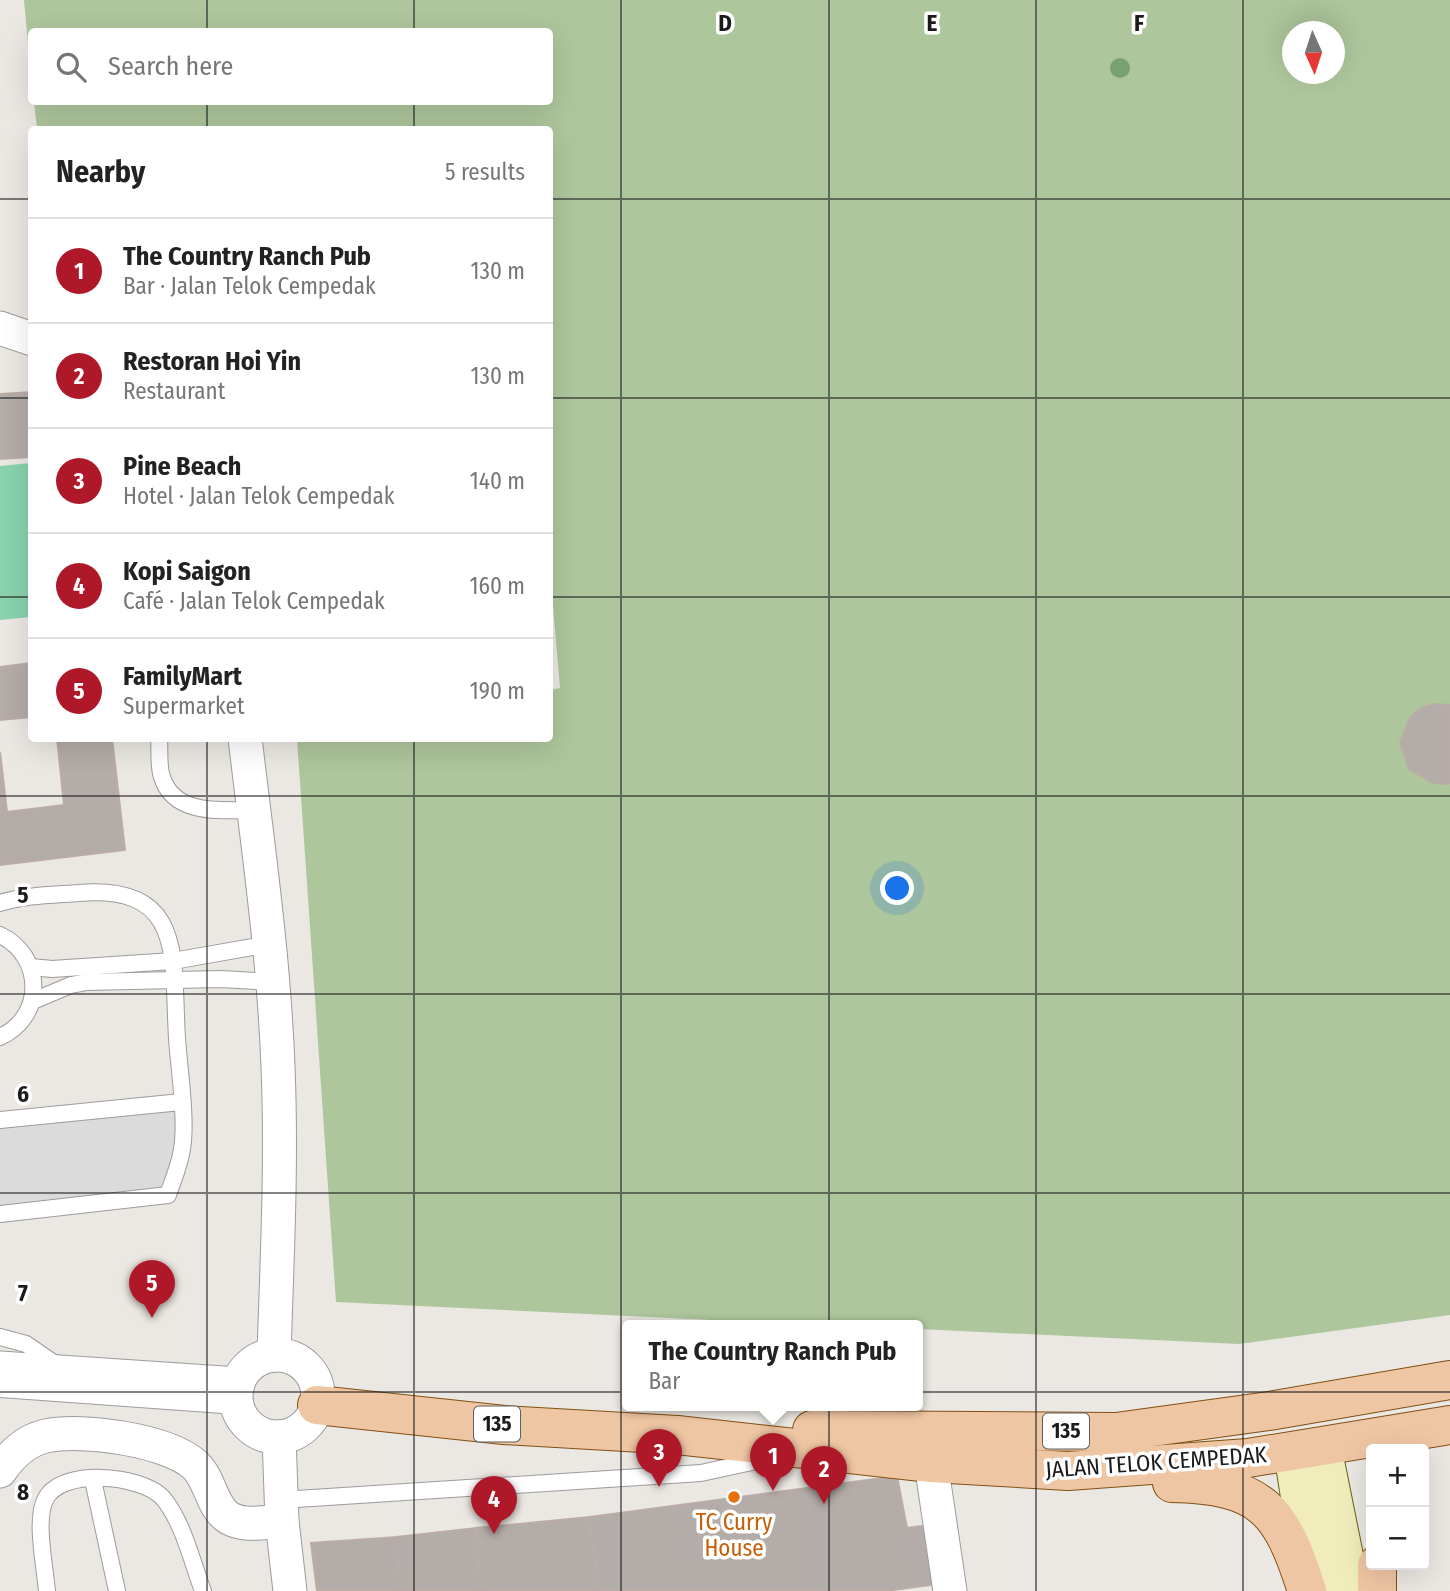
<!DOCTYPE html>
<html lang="en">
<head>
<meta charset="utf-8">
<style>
  :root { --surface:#fff; --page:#f6f6f6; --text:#222; --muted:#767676; --line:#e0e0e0; --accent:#ae1829 }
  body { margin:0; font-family:"Fira Sans Condensed",sans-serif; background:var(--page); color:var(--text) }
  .controls { position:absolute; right:21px; bottom:21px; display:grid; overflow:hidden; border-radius:7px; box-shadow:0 7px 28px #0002 }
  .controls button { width:63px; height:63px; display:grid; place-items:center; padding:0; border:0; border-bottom:2px solid var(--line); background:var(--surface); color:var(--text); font:35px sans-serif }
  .compass { position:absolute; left:1282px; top:21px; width:63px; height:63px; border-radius:50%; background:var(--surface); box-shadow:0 7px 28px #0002; rotate:177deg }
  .you { position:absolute; left:898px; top:889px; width:24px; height:24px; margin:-18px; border:5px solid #fff; border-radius:50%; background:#1a73e8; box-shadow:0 0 0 10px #1a73e833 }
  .badge { display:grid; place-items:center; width:46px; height:46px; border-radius:50%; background:var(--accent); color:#fff; font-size:23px; font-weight:700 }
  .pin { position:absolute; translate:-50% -58px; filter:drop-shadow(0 2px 4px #0008) }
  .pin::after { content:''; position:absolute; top:37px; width:24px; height:21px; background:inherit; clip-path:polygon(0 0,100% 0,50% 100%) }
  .popup { position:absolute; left:622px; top:1320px; width:301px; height:91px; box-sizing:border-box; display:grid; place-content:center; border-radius:7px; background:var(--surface); filter:drop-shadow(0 2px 5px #0005); font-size:23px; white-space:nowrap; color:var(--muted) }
  .popup b { font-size:26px; color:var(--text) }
  .popup::after { content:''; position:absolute; left:50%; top:100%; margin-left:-14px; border:14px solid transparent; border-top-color:var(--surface) }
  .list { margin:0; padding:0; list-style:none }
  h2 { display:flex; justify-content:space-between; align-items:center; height:91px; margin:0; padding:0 28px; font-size:30px }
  h2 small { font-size:23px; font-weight:400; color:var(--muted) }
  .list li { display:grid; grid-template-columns:46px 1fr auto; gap:21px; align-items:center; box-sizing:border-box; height:105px; padding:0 28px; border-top:2px solid var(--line) }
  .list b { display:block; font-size:26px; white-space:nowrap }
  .list p { margin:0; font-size:23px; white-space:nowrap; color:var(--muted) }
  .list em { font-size:23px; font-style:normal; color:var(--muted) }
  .icon { flex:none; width:38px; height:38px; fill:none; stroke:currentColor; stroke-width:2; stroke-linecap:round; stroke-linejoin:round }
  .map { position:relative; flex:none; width:1450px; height:1591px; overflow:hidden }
  .search { position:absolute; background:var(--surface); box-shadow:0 7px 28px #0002; left:28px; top:28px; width:525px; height:77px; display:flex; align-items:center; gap:18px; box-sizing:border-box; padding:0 24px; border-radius:7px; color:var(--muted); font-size:26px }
  .panel { position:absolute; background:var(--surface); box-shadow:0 7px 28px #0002; left:28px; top:126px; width:525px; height:616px; border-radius:7px }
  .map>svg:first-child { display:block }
</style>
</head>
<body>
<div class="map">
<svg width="1450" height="1591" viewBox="0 0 1450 1591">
  <rect width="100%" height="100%" fill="#ebe7e2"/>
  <!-- forest -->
  <path fill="#adc69c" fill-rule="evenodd" d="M24,0H1450V1315L1239,1344L918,1329V1325H819L336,1302L297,739L550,738V690L560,688L550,570V130L37,129L34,102H550V32H32L31,76ZM1292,32H1334V74H1292Z"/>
  <!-- pitch -->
  <path fill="#89d2ad" d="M31,463V617L0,620V466Z"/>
  <!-- parking -->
  <path fill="#dbdbdb" d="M181,1102L168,1195L0,1213V1120Z"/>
  <!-- building -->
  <g fill="#b4aca8" stroke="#bbada6" stroke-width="2">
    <path d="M32,392V457L0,459V394Z"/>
    <path d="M32,663V717L0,720V667Z"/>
    <path d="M1434,704L1450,705V783L1447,784L1433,783L1409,769L1400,743L1410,717L1421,708Z"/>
    <path d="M57,738H112L125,850L0,865V752L7,812L64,805Z"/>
    <path d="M897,1476L907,1528L929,1525L938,1584L886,1591H599L589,1517Z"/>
    <path d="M589,1517L599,1591H481L476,1528Z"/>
    <path d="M476,1528L481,1591H401L397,1537Z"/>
    <path d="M397,1537L401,1591H317L311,1543Z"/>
  </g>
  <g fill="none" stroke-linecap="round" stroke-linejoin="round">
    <!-- lane casing -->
    <g stroke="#9c9c9c" stroke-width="18">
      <g id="lane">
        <path d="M159,738C160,751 158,766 162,777C174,816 221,810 254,810"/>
        <path d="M0,903C25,895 52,895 79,893C186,884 172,959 177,1038C179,1069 187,1120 182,1149C180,1164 173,1180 168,1195L0,1214"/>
        <path d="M0,935C44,956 45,1017 0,1037"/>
        <path d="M31,967L52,969L173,961L269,944"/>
        <path d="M33,1001L71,985L87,982L221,979L273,982"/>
        <path d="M0,1120L181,1102"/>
        <path d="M0,1337L26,1344L58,1366"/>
        <path d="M0,1389L237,1406"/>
        <path d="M93,1480L117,1591"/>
        <path d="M281,1500L701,1473L770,1458"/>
        <path d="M47,1591C45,1567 35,1521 45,1500C60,1467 141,1475 162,1497C183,1521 192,1562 203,1591"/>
      </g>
    </g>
    <!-- street casing -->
    <g stroke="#9c9c9c" stroke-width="35">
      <g id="street">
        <path d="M0,328L32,339"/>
        <path d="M245,738C258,848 274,957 278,1067C282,1163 277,1259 274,1355"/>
        <circle cx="277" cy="1396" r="41"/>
        <path d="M0,1368L238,1384"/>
        <path d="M279,1437L282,1521L290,1591"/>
        <path d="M931,1463L950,1591"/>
        <path d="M0,1471C11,1455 27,1440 46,1436C82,1428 167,1440 195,1465C211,1480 211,1507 229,1518C244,1527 265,1522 282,1521"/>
      </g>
    </g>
    <!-- secondary casing -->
    <g stroke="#636312" stroke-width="40">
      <g id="secondary">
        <path d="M1322,1447L1351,1591"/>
        <path d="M1293,1452L1314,1585"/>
      </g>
    </g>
    <!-- primary casing -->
    <g stroke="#815012" stroke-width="40">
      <g id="primary">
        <path d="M317,1405L504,1425L677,1435L931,1463L1068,1471L1248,1458L1450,1425"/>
        <path d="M812,1430L1116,1432L1269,1411L1450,1380"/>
        <path d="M1172,1483C1261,1485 1281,1508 1307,1591"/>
        <path d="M1377,1591V1565"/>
      </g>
    </g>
    <!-- lane -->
    <use href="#lane" stroke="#fff" stroke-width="16"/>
    <!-- street -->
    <use href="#street" stroke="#fff" stroke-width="33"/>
    <!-- secondary -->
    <use href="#secondary" stroke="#f0edbb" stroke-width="38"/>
    <!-- primary -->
    <use href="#primary" stroke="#efc6a3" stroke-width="38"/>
  </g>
  <!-- trees -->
  <circle fill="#79a273" cx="1120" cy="68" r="10"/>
  <!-- grid -->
  <path fill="none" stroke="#1b1b1b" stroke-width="2" stroke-opacity="0.55" d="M207,0V32M414,0V32M621,0V1591M829,0V1591M1036,0V1591M1243,0V1591M207,102V130M414,102V130M0,199H32M550,199H1450M0,398H32M550,398H1450M0,597H32M550,597H1450M207,738V1591M414,738V1591M0,796H1450M0,994H1450M0,1193H1450M0,1392H1450"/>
  <!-- markers -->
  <circle fill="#e8710a" stroke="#fff" stroke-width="2.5" cx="734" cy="1497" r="7"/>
  <g text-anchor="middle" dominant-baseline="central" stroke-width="7" stroke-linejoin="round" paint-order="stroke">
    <!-- shield labels -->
    <g fill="#fff" stroke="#5f5f5f" stroke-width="2">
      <rect x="474" y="1406.5" width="46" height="35" rx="5"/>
      <rect x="1043" y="1413.5" width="46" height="35" rx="5"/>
    </g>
    <g font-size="21" font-weight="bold" fill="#1b1b1b">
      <text x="497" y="1424">135</text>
      <text x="1066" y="1431">135</text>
    </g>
    <!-- street labels -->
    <g font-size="23" fill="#1b1b1b" stroke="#fff">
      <text transform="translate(1156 1462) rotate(-4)">JALAN TELOK CEMPEDAK</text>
    </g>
    <!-- food labels -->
    <g font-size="23" fill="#c56008" stroke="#fff">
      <text x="734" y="1522">TC Curry<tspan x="734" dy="26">House</tspan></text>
    </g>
  </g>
  <g font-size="23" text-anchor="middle" font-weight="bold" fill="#1b1b1b" stroke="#fff" stroke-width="7" stroke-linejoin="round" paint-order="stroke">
    <text x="725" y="31">D</text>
    <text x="932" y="31">E</text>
    <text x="1139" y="31">F</text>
    <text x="23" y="903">5</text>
    <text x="23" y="1102">6</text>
    <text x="23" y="1301">7</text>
    <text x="23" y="1500">8</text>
  </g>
</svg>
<div class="controls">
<button>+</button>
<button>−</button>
</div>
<svg class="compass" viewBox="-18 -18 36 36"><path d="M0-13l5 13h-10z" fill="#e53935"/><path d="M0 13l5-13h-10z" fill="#767676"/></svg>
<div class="you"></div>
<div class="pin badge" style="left:773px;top:1491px">1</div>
<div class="popup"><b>The Country Ranch Pub</b>Bar</div>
<div class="pin badge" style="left:824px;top:1504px">2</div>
<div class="pin badge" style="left:659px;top:1487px">3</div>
<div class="pin badge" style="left:494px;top:1534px">4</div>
<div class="pin badge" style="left:152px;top:1318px">5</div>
<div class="search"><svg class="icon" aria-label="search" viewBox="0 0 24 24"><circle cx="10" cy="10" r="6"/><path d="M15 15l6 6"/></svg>Search here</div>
<section class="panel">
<h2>Nearby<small>5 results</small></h2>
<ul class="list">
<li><span class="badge">1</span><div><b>The Country Ranch Pub</b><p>Bar · Jalan Telok Cempedak</p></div><em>130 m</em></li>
<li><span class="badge">2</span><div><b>Restoran Hoi Yin</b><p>Restaurant</p></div><em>130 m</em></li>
<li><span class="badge">3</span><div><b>Pine Beach</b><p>Hotel · Jalan Telok Cempedak</p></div><em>140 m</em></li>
<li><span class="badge">4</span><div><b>Kopi Saigon</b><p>Café · Jalan Telok Cempedak</p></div><em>160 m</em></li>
<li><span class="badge">5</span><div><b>FamilyMart</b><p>Supermarket</p></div><em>190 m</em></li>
</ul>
</section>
</div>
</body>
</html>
